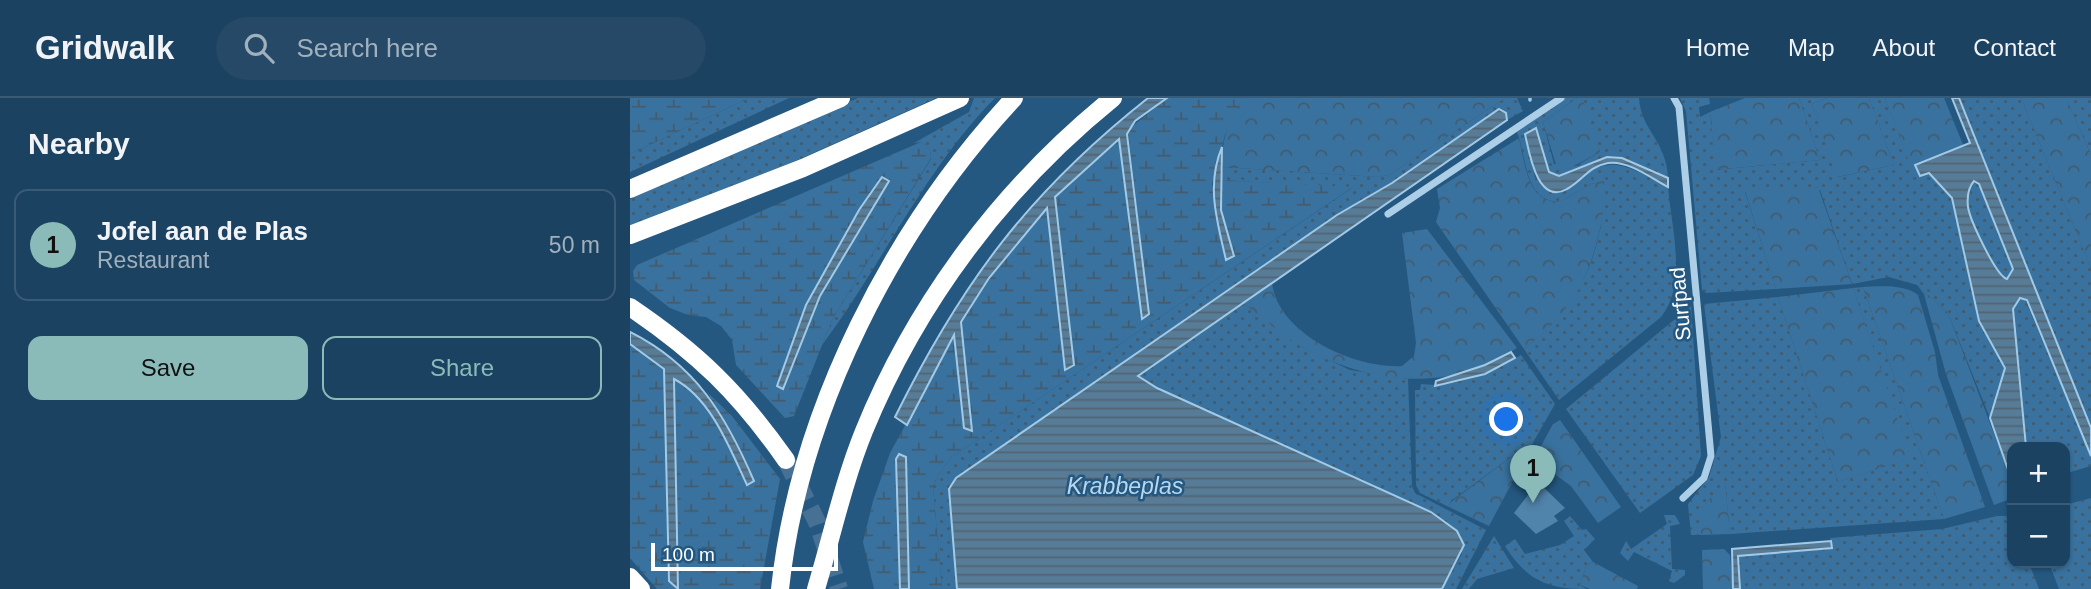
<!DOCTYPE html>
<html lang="en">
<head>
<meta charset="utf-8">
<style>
  :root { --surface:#1c4261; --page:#254967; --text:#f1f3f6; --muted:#a0b0bd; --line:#3a5b76; --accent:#8bbbb9 }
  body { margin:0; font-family:Helvetica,sans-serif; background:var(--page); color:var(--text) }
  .controls { position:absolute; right:21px; bottom:21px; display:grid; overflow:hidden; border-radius:14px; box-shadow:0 2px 5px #0004 }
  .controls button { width:63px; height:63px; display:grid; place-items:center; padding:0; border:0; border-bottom:2px solid var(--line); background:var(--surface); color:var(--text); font:35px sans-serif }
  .scale { position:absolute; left:21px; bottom:18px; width:187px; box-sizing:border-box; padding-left:7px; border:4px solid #fff; border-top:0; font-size:19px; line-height:24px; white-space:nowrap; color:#fff; -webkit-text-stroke:5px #255881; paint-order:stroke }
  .you { position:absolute; left:877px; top:322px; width:24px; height:24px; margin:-18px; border:5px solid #fff; border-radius:50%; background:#1a73e8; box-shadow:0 0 0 10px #1a73e833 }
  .badge { display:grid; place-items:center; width:46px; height:46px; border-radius:50%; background:var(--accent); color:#111; font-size:23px; font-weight:700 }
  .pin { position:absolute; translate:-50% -58px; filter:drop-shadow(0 2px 4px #0008) }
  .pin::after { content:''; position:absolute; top:37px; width:24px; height:21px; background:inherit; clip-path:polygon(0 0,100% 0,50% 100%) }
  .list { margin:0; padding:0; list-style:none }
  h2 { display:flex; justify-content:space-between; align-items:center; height:91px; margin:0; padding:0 28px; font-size:30px }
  h2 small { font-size:23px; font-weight:400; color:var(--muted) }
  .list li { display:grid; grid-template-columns:46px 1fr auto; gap:21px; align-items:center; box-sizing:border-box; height:112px; margin:0 14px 14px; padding:0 14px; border:2px solid var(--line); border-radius:14px }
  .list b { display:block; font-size:26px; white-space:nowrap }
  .list p { margin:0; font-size:23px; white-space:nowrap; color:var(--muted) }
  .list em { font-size:23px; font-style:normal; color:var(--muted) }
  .actions { display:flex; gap:14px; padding:21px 28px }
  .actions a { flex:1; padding:16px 0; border:2px solid var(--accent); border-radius:14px; text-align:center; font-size:24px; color:var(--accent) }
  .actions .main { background:var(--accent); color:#111 }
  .icon { flex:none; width:38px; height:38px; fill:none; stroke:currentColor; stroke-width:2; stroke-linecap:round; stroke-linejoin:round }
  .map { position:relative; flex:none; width:1461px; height:491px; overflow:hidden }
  header { display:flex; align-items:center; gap:42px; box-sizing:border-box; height:98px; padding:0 35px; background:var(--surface); border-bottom:2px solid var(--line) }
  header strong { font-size:33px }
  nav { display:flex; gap:38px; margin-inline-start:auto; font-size:24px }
  .search { width:490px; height:63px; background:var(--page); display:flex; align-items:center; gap:18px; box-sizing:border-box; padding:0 24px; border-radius:38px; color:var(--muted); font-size:26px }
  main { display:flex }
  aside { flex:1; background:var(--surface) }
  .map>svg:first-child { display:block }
</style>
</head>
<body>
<header>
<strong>Gridwalk</strong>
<div class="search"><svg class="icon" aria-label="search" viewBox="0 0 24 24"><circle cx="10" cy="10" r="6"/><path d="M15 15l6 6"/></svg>Search here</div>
<nav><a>Home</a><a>Map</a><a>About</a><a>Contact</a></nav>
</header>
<main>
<aside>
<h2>Nearby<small></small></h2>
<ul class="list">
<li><span class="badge">1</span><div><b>Jofel aan de Plas</b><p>Restaurant</p></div><em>50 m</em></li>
</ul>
<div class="actions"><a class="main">Save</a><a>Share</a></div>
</aside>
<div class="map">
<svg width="1461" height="491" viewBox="0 0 1461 491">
  <defs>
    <pattern id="grass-dots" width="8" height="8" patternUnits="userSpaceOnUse" patternTransform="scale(1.75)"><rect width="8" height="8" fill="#39729e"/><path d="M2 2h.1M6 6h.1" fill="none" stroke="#445b6d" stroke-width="1.8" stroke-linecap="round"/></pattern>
    <pattern id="forest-crowns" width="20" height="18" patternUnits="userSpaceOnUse" patternTransform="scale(1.75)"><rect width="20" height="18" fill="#39729e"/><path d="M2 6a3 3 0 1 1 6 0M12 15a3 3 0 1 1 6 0" fill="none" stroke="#445b6d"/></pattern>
    <pattern id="wetland-marsh" width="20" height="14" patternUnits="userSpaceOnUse" patternTransform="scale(1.75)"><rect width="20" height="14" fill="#39729e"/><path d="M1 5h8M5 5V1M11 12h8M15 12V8" fill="none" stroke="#445b6d"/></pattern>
    <pattern id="water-rules" width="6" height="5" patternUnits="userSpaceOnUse" patternTransform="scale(1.75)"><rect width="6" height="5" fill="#577c98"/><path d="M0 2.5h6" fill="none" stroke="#526472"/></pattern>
  </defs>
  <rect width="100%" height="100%" fill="#255881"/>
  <!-- grass -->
  <g fill="url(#grass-dots)">
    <path d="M119,0H159L0,74V56Z"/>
    <path d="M228,0H306L136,76L0,130V101Z"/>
    <path d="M344,0H365C294,72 252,167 192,247L202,222L301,61L300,51L291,44L284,45L339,14Z"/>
    <path d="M875,0H887L893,13L877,22L876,15L869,11L762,85L707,117L326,380L319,391L327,491H312L303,389L308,377L322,359L722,90L591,82L593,69L748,79L759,77Z"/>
    <path d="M935,0H947L913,24L924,66L946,68L970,54L951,0H1009C1011,33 1036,41 1038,80L992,60L929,78L919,74L911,53L895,36L905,79L937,92C976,52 994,66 1038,89C1041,127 1058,187 1031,219L929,302L894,251C951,206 974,156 974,83L961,86L931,103C894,107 897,58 887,34Z"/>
    <path d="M1050,0H1079L1080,6L1069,9L1070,19L1080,14L1086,72L1190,62L1169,0H1197L1182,6L1208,79L1264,67L1239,0H1255L1281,68L1285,67L1290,78L1299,75L1322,100L1343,201L1375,270L1360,320L1318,215L1287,187L1259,179L1222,186L1190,92L1115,94L1146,191L1076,195L1072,192L1056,13Z"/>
    <path d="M1329,0H1391L1461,170V330Z"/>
    <path d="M1436,0H1461V57Z"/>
    <path d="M1344,83L1349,86L1383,171L1377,181C1366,178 1339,122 1338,109C1337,100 1338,90 1344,83Z"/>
    <path d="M1233,189L1314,421L1100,436L1095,385L1071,410V437H1061L1058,406L1079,379L1091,339L1074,206L1148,199L1208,384L1280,360L1223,190Z"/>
    <path d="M1394,199L1461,358V368L1437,375L1440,386L1435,387V349H1396L1383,211L1385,203Z"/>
    <path d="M613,205L672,249L720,272L778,281L782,388L785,395L856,432L826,491H812L832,456L827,433L801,413L527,290L508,278Z"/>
    <path d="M1061,208L1071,358L1063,377L1010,415L936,311Z"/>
    <path d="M891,257L925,306L905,341L821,403L819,409L790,395L786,387L785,292H790L791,286C827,290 860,275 891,257Z"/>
    <path d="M1461,400V491H1429L1419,465H1435V407Z"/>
    <path d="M1034,417H1045L1050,426L1040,428L1042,471L1055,472V477L1044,485L1039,483L1042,473L1004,454L998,463L990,455L996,443L1001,451L1037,426Z"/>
    <path d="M940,418L952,432L956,431L965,441L954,452L963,464L956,468L950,487L956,491C916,491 896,481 875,448L885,441L895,456L930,447L944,438L934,423Z"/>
    <path d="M1367,418H1376L1382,424V465H1399L1409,491H1110L1108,458L1202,450L1200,440L1312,431Z"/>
    <path d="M864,438L884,470L847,481L839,491H832Z"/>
  </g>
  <!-- forest -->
  <g fill="url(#forest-crowns)">
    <path d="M613,0H875L759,77L748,79L593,69C589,45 600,21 613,0Z"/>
    <path d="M947,0H951L955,7L970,54L938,71L927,70L913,24Z"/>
    <path d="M1115,0H1169L1190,62L1085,72L1080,14Z"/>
    <path d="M1197,0H1239L1264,67L1207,79L1182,6Z"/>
    <path d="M1255,0H1314L1334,49L1281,69Z"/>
    <path d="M1391,0H1436L1461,57V170Z"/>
    <path d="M889,40C895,64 897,107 931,103L961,86L974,83C977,97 974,112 971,126C959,184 940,215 894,251L806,124L810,110L807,91Z"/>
    <path d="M1188,89L1222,186L1146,191L1115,93Z"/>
    <path d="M797,131L887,250C820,295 742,287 674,250C652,238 633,220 613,205L642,185C648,236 725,271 772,268L784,258L786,245L772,135Z"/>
    <path d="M1287,187L1318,215L1382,383L1380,401L1364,407L1316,276L1294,196Z"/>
    <path d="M1233,189C1248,188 1276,186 1288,197L1305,254L1308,277L1355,409L1314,421Z"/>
    <path d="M1223,190L1281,360L1208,384L1148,199Z"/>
    <path d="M930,322L991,409L968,425L941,388L904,361L923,326Z"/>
    <path d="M905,341L859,428L819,409L821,404Z"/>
    <path d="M1095,384L1100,436L1071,437V410Z"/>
    <path d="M1094,451L1100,457L1103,491H1073L1072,452Z"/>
    <path d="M963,464L1008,488L1007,491H960L950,487L956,468Z"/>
  </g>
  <!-- wetland -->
  <g fill="url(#wetland-marsh)" fill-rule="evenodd">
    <path d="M0,0H119L0,56Z"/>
    <path d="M537,0H613L595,37L582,86L603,158L591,112V82L723,89L322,359L308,377L303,389L312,491H279L276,360L272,356L266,361L270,491H244L233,444L243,403L260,355L325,236L334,330L342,332L331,224L359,180L417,110L435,271L444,267L425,98L489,40L512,221L519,216L498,32Z"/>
    <path d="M291,44L300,51L301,60L202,222L164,318L155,320L106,267L102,242L91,228L76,219L58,217L40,210L4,182L3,173L7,167ZM259,83L190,198L152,290L147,287L176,207Z"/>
    <path d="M0,247L34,270L39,483L46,491H27L0,460Z"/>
    <path d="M44,280C80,303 99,349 117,386L124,382L77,294L102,318L150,381L130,491H48Z"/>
  </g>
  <!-- water -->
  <g fill="url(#water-rules)" stroke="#a0cae7" stroke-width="2" fill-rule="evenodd">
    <path d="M518,0H537L505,23L497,36L519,216L512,221L489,41L425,99L444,267L435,272L417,110L359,180L331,224L342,333L334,330L324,237L277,327L265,319C332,184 399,94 518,0Z"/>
    <path d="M1322,0H1329L1461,330V358L1397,202L1390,200L1383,211L1396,349H1382V383L1360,320L1375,270L1349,223L1322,100L1299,75L1290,78L1285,67L1340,45ZM1344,83L1349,86L1383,171L1377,181C1366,178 1340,122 1338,109C1337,100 1338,90 1344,83Z"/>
    <path d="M869,11L876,15L877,22L508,278L527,290L801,414L827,433L834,447L812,491H327L319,391L326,380L707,117L762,85Z"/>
    <path d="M906,30L919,74L929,78L977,59L992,60L1038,80V89C1021,80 998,62 978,65C959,68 952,83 937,91C907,108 899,53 895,36Z"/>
    <path d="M592,49L591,112L604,158L596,162C587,123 576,87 592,49Z"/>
    <path d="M252,79L259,83L190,198L153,291L147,288L176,207L229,112Z"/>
    <path d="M0,234C66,267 96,318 124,383L117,387C100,351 81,300 44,281L48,491L39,483L34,271L0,246Z"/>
    <path d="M881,254L885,260L855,276L805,288L806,283L855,267Z"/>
    <path d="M269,356L276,359L279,491H270L266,361Z"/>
    <path d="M1201,443L1202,450L1108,458L1110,491H1103L1102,451Z"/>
  </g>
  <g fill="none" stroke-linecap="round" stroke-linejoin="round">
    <!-- stream -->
    <path stroke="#a0cae7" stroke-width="3.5" d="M900,0V2"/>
  </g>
  <!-- building -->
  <path fill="#5184ab" d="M908,384L935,410L924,418L928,423L906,436L884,415Z"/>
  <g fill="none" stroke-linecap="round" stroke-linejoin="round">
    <!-- highway-tunnel -->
    <path stroke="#467194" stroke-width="18" stroke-dasharray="18 9" stroke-linecap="butt" d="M156,362L188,426L209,491"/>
    <!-- street -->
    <g stroke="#accee7" stroke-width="7">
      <path d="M1044,0L1049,9L1081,358L1074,380L1053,400"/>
      <path d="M758,116L931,0"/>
    </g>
    <!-- highway -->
    <g stroke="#fff" stroke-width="18">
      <path d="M0,91L211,0"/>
      <path d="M0,137L173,70L330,0"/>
      <path d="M0,209C68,255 109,295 156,362"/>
      <path d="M0,479L11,491"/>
      <path d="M150,491C169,313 263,130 384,0"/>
      <path d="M186,491C202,438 213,385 234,333C287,203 374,88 483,0"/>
    </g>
  </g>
  <g text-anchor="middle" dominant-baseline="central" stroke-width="5" stroke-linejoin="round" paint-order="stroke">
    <!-- street labels -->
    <g font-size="21" fill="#fff" stroke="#255881">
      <text transform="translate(1050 206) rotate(-95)">Surfpad</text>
    </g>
    <!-- water labels -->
    <g font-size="23" font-style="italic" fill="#b7d7ee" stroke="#255881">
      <text x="495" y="388">Krabbeplas</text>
    </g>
  </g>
</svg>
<div class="controls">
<button>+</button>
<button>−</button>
</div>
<div class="scale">100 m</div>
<div class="you"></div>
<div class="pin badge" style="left:903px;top:405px">1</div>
</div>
</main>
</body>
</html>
